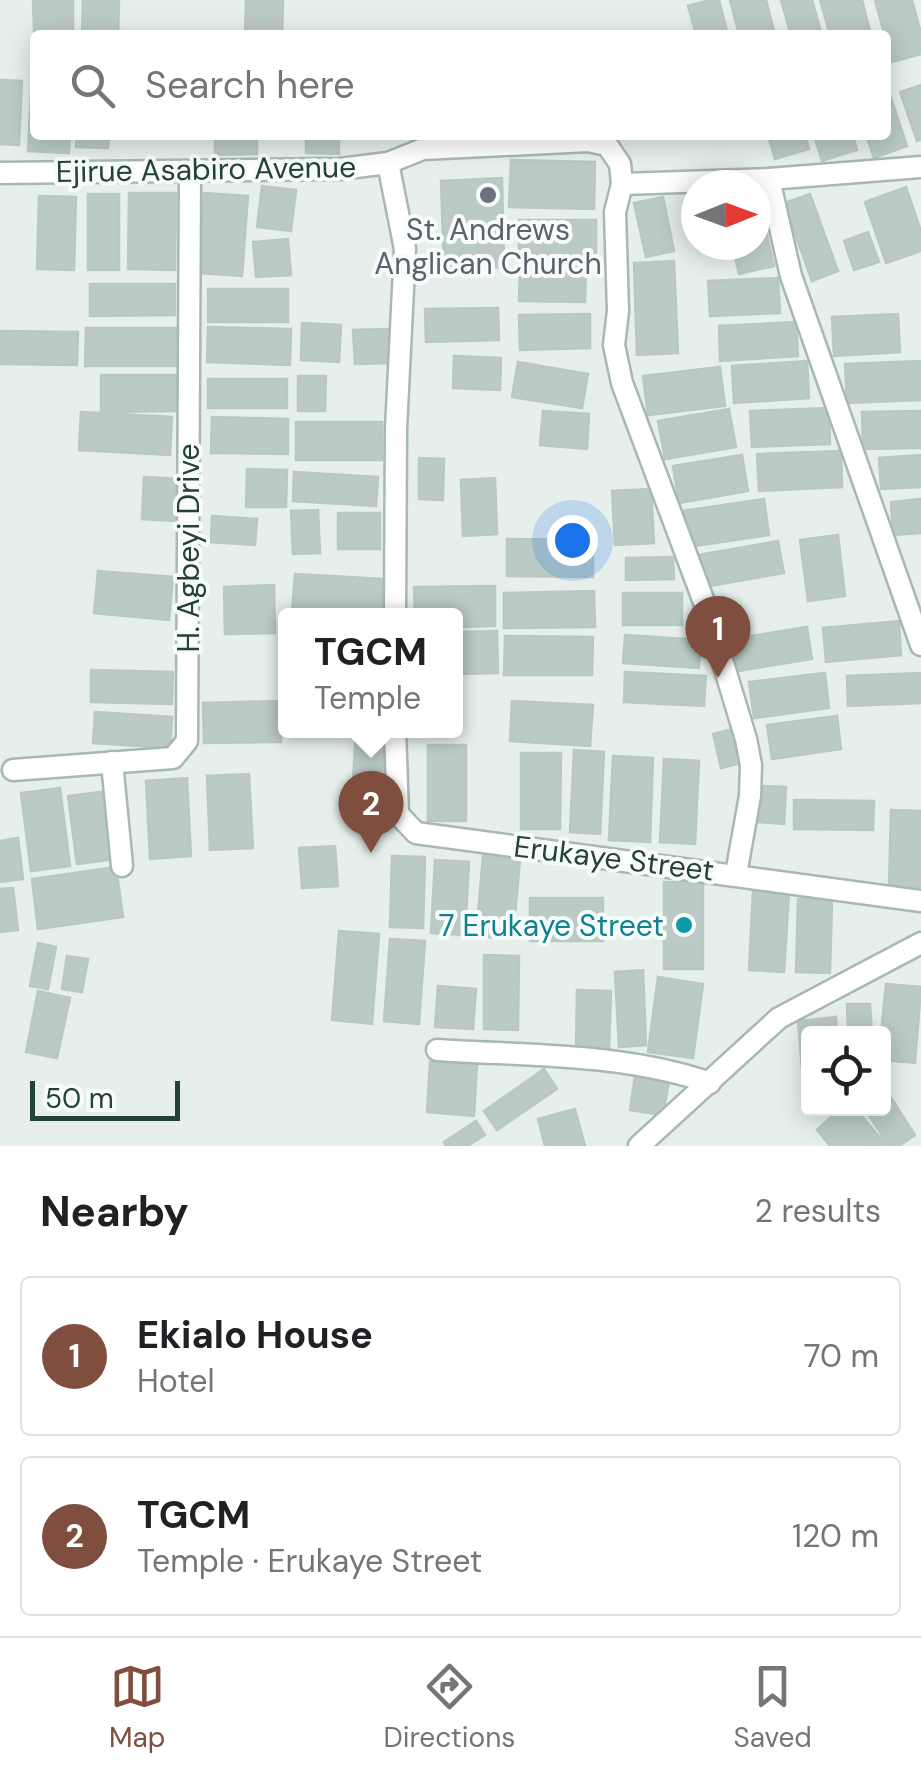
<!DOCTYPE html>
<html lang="en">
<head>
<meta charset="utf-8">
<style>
  :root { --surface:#fff; --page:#f2f2f2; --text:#202124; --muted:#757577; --line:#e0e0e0; --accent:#7f4e3f }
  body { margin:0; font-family:"DM Sans",sans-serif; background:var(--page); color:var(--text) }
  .controls { position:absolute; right:30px; bottom:30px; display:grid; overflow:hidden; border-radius:10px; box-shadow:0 5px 25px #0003 }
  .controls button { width:90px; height:90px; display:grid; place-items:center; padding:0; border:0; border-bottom:2px solid var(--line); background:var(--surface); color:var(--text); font:50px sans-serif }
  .compass { position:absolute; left:681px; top:170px; width:90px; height:90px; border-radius:50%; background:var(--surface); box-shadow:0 5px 25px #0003; rotate:89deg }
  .scale { position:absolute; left:30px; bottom:25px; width:150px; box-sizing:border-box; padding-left:10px; border:5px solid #24423a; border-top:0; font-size:28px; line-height:35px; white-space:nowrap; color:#24423a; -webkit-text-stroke:8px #f7fbf9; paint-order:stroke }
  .you { position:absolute; left:572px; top:540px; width:35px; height:35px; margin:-25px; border:8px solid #fff; border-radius:50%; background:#1a73e8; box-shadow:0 0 0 15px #1a73e833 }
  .badge { display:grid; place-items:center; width:65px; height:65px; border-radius:50%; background:var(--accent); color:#fff; font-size:32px; font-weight:700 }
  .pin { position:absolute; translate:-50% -82px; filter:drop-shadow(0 2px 5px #0008) }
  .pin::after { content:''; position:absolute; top:52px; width:35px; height:30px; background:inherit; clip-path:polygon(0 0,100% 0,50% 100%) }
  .popup { position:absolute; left:278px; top:608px; width:185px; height:130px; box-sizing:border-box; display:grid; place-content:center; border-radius:10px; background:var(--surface); filter:drop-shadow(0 2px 8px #0005); font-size:32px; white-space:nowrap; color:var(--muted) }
  .popup b { font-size:38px; color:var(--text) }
  .popup::after { content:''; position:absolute; left:50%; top:100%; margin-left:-20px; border:20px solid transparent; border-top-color:var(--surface) }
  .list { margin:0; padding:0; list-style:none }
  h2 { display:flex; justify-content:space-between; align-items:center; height:130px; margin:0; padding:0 40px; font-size:42px }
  h2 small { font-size:32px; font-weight:400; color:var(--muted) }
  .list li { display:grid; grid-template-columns:65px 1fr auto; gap:30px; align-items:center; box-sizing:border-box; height:160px; margin:0 20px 20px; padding:0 20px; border:2px solid var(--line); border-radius:10px }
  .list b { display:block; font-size:38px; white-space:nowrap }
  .list p { margin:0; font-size:32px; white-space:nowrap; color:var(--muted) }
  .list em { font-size:32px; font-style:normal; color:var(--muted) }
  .icon { flex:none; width:55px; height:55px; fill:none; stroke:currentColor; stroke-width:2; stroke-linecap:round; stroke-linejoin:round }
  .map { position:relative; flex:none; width:921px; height:1146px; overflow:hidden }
  .search { position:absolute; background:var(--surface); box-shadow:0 5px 25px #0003; left:30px; right:30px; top:30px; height:110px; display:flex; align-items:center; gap:25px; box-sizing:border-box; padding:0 35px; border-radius:10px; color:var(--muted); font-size:38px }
  .sheet { height:490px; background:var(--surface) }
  nav { display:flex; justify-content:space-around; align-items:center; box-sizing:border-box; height:140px; border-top:2px solid var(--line); background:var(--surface); font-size:28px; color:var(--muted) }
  nav a { display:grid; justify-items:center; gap:5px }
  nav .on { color:var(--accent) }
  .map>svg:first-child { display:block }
</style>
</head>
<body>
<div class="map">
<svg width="921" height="1146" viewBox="0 0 921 1146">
  <rect width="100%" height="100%" fill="#e6efeb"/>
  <!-- building -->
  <g fill="#bbcac4" stroke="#b8c9c2" stroke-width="2.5">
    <path d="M33,0H73V35H35V61Z"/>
    <path d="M83,0H119L118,35H82Z"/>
    <path d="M246,0H283L282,35H245Z"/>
    <path d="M710,0H719L728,35H696L688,6Z"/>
    <path d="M730,0H766L775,35H739Z"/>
    <path d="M781,0H812L822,35H791Z"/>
    <path d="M820,0H862L871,35H830Z"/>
    <path d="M875,0H912L921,33V54L892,62Z"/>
    <path d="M32,76H35V135H70L69,153L28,151Z"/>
    <path d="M0,80L22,81L19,145L0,144Z"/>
    <path d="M886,83L907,146L874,158L866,135H886Z"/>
    <path d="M921,85V139L917,141L900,92Z"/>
    <path d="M77,135H109L108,148L76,147Z"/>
    <path d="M215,135H257V154L215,155Z"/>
    <path d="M306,135H339V154L306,153Z"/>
    <path d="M768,135H805L809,149L775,159Z"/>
    <path d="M814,135H853L857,150L822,161Z"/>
    <path d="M511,160L595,162L594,209L509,207Z"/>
    <path d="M502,178L504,267L444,269L441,181Z"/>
    <path d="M262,186L296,190L291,231L257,227Z"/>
    <path d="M906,187L921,231V251L886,263L865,202Z"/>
    <path d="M129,193H176L175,270L128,269Z"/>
    <path d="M204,193L248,196L242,276L198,273Z"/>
    <rect x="88" y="194" width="31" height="76"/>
    <path d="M810,194L838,271L812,281L784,203Z"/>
    <path d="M39,196L76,197L74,270L37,269Z"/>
    <path d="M663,197L674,251L646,257L634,203Z"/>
    <path d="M519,220H596V255L519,256Z"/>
    <path d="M765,227L774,266L739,274L732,245H756V230Z"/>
    <path d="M868,232L879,262L854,270L844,241Z"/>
    <path d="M288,239L291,275L256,277L253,242Z"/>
    <path d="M674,261L678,353L637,355L634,263Z"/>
    <path d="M520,265L586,267L585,302L519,301Z"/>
    <path d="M778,278L780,313L710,316L708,281Z"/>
    <path d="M90,284H175V315L90,316Z"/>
    <rect x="208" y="289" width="80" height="33"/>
    <path d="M498,308L499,340L426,342L425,309Z"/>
    <path d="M590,314V348L520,350L519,315Z"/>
    <path d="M898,314L900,352L834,356L832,317Z"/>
    <path d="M796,322L798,356L720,361L719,326Z"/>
    <path d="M302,323L341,325L339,362L301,360Z"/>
    <path d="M208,327L291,329L290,365L207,362Z"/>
    <path d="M86,328H181V366H85Z"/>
    <path d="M390,329L391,363L355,364L353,330Z"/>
    <path d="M0,331L78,332L77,365L0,364Z"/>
    <path d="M454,356L501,358L500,390L453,388Z"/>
    <path d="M807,361L809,398L734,403L732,366Z"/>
    <path d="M921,361V400L847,403L845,364Z"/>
    <path d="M518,362L588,374L582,408L512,397Z"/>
    <path d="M720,367L725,406L648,415L643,376Z"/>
    <path d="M101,375H179V411L101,412Z"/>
    <path d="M298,376H326L325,411H298Z"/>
    <rect x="208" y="379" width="79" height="29"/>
    <path d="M829,408L830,444L752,447L750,411Z"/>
    <path d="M729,409L736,447L665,459L658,421Z"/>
    <path d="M543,411L589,414L587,449L540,445Z"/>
    <path d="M921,411V448L863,449L862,412Z"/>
    <path d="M81,412L172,417L170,455L79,450Z"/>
    <path d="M212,417L288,419V454L211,453Z"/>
    <rect x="296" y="422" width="86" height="38"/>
    <path d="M841,451L842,487L759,491L757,454Z"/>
    <path d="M742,455L748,491L679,503L673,466Z"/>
    <path d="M921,455V487L881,489L879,458Z"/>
    <path d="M419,458L444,459L443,500L419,499Z"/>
    <path d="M247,469L287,470L286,507H246Z"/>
    <path d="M294,472L378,477L376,506L293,501Z"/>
    <path d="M144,477L178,479L175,521L142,519Z"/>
    <path d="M495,478L497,534L463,536L461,480Z"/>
    <path d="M651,489L654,543L615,545L612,491Z"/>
    <path d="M764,499L769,535L687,547L682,511Z"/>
    <path d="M921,499V533L893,535L891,502Z"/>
    <path d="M318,510L320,553L293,554L291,511Z"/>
    <rect x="338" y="513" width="42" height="36"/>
    <path d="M212,516L257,519L255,545L211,542Z"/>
    <path d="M838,535L845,596L808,601L800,540Z"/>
    <path d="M507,539L593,540V577L507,576Z"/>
    <path d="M778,541L784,573L704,587L698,555Z"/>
    <path d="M673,557L674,579L626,580V558Z"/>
    <path d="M98,571L173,577L169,620L94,613Z"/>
    <path d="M295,574L383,579L381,616L292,614Z"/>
    <path d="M274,585L275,633L225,634L224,587Z"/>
    <path d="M495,586V626L456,627V616H415L414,587Z"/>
    <path d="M594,591L595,627L504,628V593Z"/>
    <rect x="623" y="593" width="59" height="32"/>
    <path d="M899,621L901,655L826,662L823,628Z"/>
    <path d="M807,627L812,659L738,671L733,639Z"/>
    <path d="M497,631L498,673L456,674V632Z"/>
    <path d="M625,635L701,640L699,668L623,663Z"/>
    <path d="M505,636L593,637L592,675H504Z"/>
    <path d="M91,670L173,672L172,704L91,702Z"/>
    <path d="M625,672L706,676L704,706L624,702Z"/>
    <path d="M825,673L829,708L754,718L749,682Z"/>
    <path d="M921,673V703L848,706L847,676Z"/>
    <path d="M280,701L281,742L204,743L203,703Z"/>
    <path d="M512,701L593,705L590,746L510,741Z"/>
    <path d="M95,712L172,717L170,748L93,743Z"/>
    <path d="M837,716L841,749L772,759L767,725Z"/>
    <path d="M737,728L745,762L721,768L713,734Z"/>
    <path d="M356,730L384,732L382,782L353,781Z"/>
    <rect x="428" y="745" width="38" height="76"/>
    <path d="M574,750L604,752L600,834L570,832Z"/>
    <path d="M521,753H561L560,829H521Z"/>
    <path d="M613,756L653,758L650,842L609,840Z"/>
    <path d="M664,759L699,761L695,844L660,842Z"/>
    <path d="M249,774L253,848L210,850L207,776Z"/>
    <path d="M187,778L191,856L150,859L146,781Z"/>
    <path d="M761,786L786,787L784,824L759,822Z"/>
    <path d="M60,788L70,866L31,871L21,793Z"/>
    <path d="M108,791L116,859L77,864L68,796Z"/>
    <path d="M794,800L874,801L873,830L794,829Z"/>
    <path d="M891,810L921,811V887H889Z"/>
    <path d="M18,838L23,879L0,882V841Z"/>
    <path d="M335,846L338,886L302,888L299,848Z"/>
    <path d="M392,856L425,857L423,928L390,927Z"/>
    <path d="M483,856L520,859L513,939L476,936Z"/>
    <path d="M435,860L469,862L465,935L431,933Z"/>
    <path d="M116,867L123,917L38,929L32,879Z"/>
    <rect x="664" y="882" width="39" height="87"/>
    <path d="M13,888L18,930L0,932V889Z"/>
    <path d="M753,891L789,893L784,972L749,970Z"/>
    <rect x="530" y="898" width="73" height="43"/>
    <path d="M798,899L832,900L830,973L796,972Z"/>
    <path d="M339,931L379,934L372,1024L332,1020Z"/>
    <path d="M390,939L425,941L419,1024L384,1021Z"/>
    <path d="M38,943L56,947L48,989L30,986Z"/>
    <path d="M484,955L519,956L518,1030L484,1029Z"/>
    <path d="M67,956L88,959L82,992L62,989Z"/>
    <path d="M643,970L646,1045L619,1047L615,972Z"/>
    <path d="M658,977L703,984L693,1058L648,1052Z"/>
    <path d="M886,984L921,987L915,1063L884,1060L881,1034Z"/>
    <path d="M438,986L476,989L473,1029L435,1027Z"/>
    <path d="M577,990L611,991L609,1050L576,1049Z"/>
    <path d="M38,991L70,998L57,1058L26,1052Z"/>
    <path d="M847,1004H870L872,1034H848Z"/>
    <path d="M836,1017L837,1034H808V1093H804L798,1021Z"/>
    <path d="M430,1062L477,1065L474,1116L427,1112Z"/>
    <path d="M544,1069L557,1089L497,1130L484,1111Z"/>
    <path d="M635,1076L669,1081L663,1115L630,1110Z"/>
    <path d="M884,1087L915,1135L899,1146H889L864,1108H884Z"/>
    <path d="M841,1108H855L887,1146H830L817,1130Z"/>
    <path d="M575,1109L585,1146H545L538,1119Z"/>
    <path d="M476,1121L485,1135L467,1146H446L444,1142Z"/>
  </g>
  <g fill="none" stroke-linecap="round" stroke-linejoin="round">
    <!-- minor casing -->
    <g stroke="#a8b8b2" stroke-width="25">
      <g id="minor">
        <path d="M388,163L405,249L396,429L395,616"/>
        <path d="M0,173L340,169L388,163L423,149L588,141L607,145L620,164L622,184L615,212L618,311L614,345L622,383L707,610L746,739L751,765L750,796L736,874"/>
        <path d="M769,179L791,276L921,645"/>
        <path d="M622,184L769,179L921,167"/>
        <path d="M395,730L398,814L416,833L921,901"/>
        <path d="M112,762L122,866"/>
        <path d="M13,770L173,758L187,741L190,173"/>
        <path d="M437,1050C527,1056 624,1053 710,1083"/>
        <path d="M639,1146L779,1018L921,943"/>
      </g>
    </g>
    <!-- minor -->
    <use href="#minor" stroke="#fff" stroke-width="20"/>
  </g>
  <!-- markers -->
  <circle fill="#6b7280" stroke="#f7fbf9" stroke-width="4" cx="488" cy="195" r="10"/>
  <circle fill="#0f9aa8" stroke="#f7fbf9" stroke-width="4" cx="684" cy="925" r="10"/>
  <g text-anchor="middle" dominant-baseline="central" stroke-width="8" stroke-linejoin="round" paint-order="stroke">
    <!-- street labels -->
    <g font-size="30" fill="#24423a" stroke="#f7fbf9">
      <text transform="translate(206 169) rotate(-1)">Ejirue Asabiro Avenue</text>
      <text transform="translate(188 548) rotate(-90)">H. Agbeyi Drive</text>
      <text transform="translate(614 858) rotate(7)">Erukaye Street</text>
    </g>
    <!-- worship labels -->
    <g font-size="30" fill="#5b616d" stroke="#f7fbf9">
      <text x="488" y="229">St. Andrews<tspan x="488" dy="34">Anglican Church</tspan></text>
    </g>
    <!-- culture labels -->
    <g font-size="30" fill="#0d838f" stroke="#f7fbf9" text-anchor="end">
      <text x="664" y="925">7 Erukaye Street</text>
    </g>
  </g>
</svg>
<div class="controls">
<button><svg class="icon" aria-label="locate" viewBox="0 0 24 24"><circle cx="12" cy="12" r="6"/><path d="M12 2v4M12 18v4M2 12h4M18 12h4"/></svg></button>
</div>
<svg class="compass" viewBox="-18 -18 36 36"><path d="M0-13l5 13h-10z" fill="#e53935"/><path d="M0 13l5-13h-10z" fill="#757577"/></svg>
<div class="scale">50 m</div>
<div class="you"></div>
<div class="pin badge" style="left:718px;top:678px">1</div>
<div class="pin badge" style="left:371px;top:853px">2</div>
<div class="popup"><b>TGCM</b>Temple</div>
<div class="search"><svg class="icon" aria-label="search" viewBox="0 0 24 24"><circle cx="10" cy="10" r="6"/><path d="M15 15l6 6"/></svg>Search here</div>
</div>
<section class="sheet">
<h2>Nearby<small>2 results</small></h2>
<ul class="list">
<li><span class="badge">1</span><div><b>Ekialo House</b><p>Hotel</p></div><em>70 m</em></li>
<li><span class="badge">2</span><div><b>TGCM</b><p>Temple · Erukaye Street</p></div><em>120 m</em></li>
</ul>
</section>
<nav>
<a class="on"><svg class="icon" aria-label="map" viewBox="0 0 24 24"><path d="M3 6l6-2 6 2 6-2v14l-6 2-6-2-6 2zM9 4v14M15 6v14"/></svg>Map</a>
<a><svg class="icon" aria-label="directions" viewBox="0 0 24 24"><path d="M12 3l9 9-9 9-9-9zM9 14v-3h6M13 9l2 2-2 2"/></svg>Directions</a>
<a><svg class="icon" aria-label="saved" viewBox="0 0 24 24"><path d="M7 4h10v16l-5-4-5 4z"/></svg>Saved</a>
</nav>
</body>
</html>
